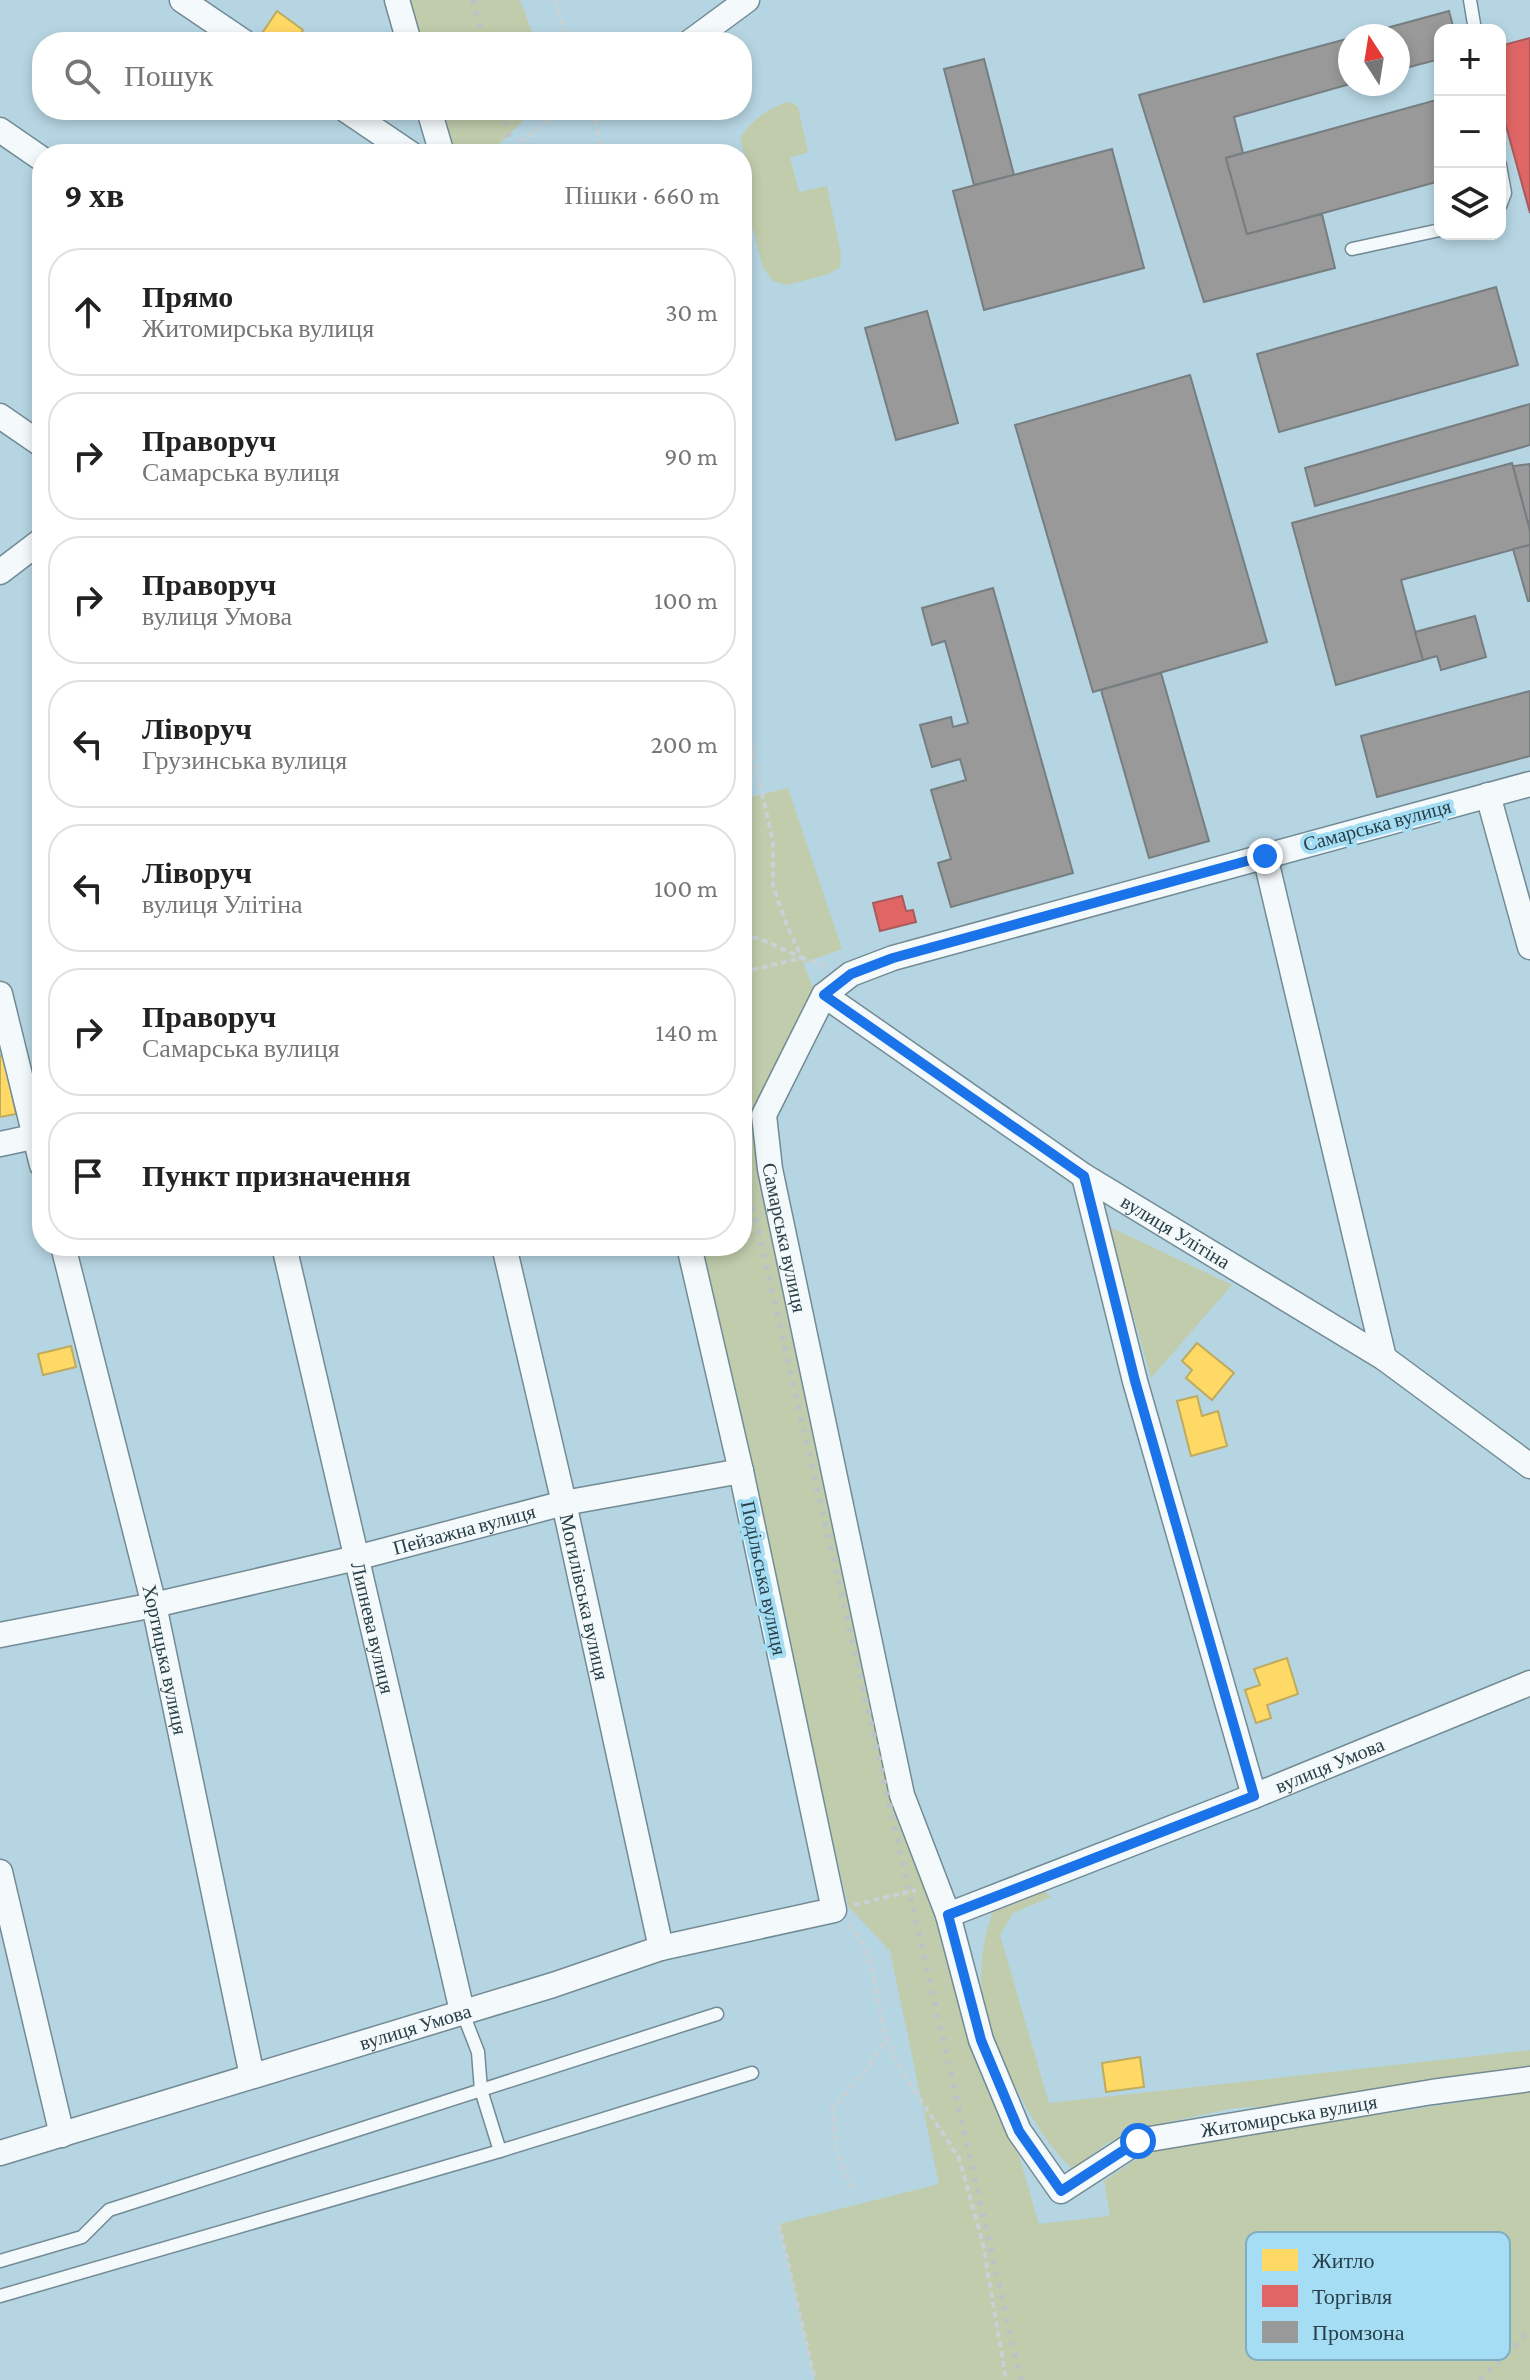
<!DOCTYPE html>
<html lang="uk">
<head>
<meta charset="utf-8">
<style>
  :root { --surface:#fff; --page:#f2f2f2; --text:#222; --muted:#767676; --line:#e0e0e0 }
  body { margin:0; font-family:"Crimson Pro",serif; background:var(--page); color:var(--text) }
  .controls { position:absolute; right:24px; top:24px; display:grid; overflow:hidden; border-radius:16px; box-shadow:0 4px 12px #0003 }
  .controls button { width:72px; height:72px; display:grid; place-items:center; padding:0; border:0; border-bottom:2px solid var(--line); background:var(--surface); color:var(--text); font:40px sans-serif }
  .compass { position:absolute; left:1338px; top:24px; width:72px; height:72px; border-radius:50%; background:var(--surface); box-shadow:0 4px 12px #0003; rotate:348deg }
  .stop { position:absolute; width:24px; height:24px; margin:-18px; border:6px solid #1a73e8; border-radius:50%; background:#fff }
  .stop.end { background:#1a73e8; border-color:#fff; box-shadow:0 2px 8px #0008 }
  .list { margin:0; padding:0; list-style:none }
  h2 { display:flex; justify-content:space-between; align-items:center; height:104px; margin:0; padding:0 32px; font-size:34px }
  h2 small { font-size:26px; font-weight:400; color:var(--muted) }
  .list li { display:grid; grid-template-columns:52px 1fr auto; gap:24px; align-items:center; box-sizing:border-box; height:128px; margin:0 16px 16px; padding:0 16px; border:2px solid var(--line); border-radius:32px }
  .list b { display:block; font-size:30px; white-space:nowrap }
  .list p { margin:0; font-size:26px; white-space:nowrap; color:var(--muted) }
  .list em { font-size:26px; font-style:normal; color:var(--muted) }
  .icon { flex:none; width:44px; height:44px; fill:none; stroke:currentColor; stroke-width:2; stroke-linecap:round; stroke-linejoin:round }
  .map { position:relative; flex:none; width:1530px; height:2380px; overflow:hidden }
  .search { position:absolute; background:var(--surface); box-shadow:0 4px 12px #0003; left:32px; top:32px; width:720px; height:88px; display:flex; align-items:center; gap:20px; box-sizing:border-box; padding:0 28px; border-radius:32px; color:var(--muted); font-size:30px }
  .panel { position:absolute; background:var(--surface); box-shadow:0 4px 12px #0003; left:32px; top:144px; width:720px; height:1112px; border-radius:32px }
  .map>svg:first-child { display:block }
</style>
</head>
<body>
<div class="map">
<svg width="1530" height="2380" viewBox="0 0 1530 2380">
  <rect width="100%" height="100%" fill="#b6d5e2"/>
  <!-- green -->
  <g fill="#c0ccac">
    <path d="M403,0H520L536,42H415Z"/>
    <path d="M790,102L798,107L808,152L790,158L799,192L827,186L841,254L840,267L829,274L787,285L773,281L763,268L742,187L752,182L740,138C751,121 770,106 790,102Z"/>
    <path d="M436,110H543L527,117L488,154H450Z"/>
    <path d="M788,788L842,949L803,963L814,990L764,1088L756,1151L926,1888L971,2041L1019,2156L1039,2224L1110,2216L1104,2181L1153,2148L1530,2092V2380H815L779,2224L939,2184L890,1951L848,1906L695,1246H742V799Z"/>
    <path d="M1108,1226L1232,1285L1151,1378Z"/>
    <path d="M1042,1889L1051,1897L1013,1913L1000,1935L1049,2103L1530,2050V2068L1452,2077L1360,2097L1305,2105L1234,2108L1146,2127L1107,2143L1073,2169C1033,2137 978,2023 981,1971C982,1947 988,1919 999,1899Z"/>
  </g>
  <!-- homes -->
  <g fill="#ffd966" stroke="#beab5d" stroke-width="2">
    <path d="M277,11L303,30L295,42H271L261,35Z"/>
    <path d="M4,1055L16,1114L0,1117V1056Z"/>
    <path d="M1197,1343L1234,1373L1212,1400L1186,1378L1192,1370L1182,1361Z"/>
    <path d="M71,1346L76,1367L43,1375L38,1354Z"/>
    <path d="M1197,1396L1202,1416L1218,1411L1227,1446L1191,1456L1177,1401Z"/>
    <path d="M1287,1658L1298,1694L1267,1705L1271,1718L1256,1723L1245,1690L1260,1685L1254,1669Z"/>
    <path d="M1140,2057L1144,2087L1106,2092L1102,2063Z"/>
  </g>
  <!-- shops -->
  <g fill="#e06666" stroke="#a95a5d" stroke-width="2">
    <path d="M1530,38V213L1500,104V46Z"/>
    <path d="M902,896L906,911L913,910L916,922L880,931L873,903Z"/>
  </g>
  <!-- industry -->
  <g fill="#999" stroke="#777e81" stroke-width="2">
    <path d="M1449,11L1454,30H1440V59L1398,70V36H1357Z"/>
    <path d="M1350,38V84L1234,117L1243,153L1226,158L1247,234L1322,214L1335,268L1204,302L1139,95Z"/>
    <path d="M984,59L1014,175L974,185L944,69Z"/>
    <path d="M1440,99V181L1247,234L1226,158Z"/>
    <path d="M1112,149L1144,268L984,310L953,191Z"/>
    <path d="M1496,287L1518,365L1279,432L1257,354Z"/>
    <path d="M927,311L958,423L896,440L865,328Z"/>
    <path d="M1190,375L1267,642L1093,692L1015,425Z"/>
    <path d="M1530,404V445L1315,506L1305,468Z"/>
    <path d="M1512,463L1530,530V545L1401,580L1423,660L1336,685L1292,523Z"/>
    <path d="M1530,464V530L1513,466Z"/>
    <path d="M1530,545V601H1528L1513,549Z"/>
    <path d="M993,588L1073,873L951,907L938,863L951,859L931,790L966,780L960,759L932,767L920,725L951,717L953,727L968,723L945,641L932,645L922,608Z"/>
    <path d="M1475,616L1486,657L1441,670L1437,656L1423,660L1415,632Z"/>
    <path d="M1161,673L1209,841L1149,858L1101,690Z"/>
    <path d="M1530,691V756L1377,797L1361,736Z"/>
  </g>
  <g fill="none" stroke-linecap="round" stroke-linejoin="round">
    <!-- service casing -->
    <g stroke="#728b95" stroke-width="15">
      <g id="service">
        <path d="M1470,0L1475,30"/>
        <path d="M1500,165L1505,193L1500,206"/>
        <path d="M1352,249L1440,230"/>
        <path d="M462,2011L478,2052L481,2090L500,2151"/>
        <path d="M0,2261L82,2237L109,2210L717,2014"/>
        <path d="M0,2296L500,2151L752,2073"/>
      </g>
    </g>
    <!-- minor casing -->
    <g stroke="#728b95" stroke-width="27">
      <g id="minor">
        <path d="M182,0L244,42"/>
        <path d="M397,0L409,42"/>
        <path d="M690,42L747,0"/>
        <path d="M346,110L411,154"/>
        <path d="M429,110L442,154"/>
        <path d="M0,130L42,159"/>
        <path d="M0,416L42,445"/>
        <path d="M0,572L42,540"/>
        <path id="s1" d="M1530,784L893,958L851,974L824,995L764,1115L770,1169L902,1795L948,1915L981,2040L1019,2131L1061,2191L1138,2141L1432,2092L1530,2079"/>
        <path d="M1488,795L1530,947"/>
        <path d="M1265,856L1384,1358"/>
        <path d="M0,994L42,1165"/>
        <path id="s2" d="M824,995L1084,1176L1384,1358L1530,1466"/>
        <path d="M0,1144L42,1135"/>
        <path d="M1084,1176L1135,1381L1254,1796"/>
        <path id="s3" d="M63,1246L154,1605L252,2076"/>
        <path id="s4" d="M284,1246L462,2011"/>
        <path id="s5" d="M504,1246L564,1503L661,1948"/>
        <path id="s6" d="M0,1635L154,1605L356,1558L564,1503L741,1471"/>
        <path d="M0,1872L62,2135"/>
        <path id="s7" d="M948,1915L1254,1796L1530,1683"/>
        <path id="s8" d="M0,2153L553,1985L661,1948L834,1910L741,1471L689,1246"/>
      </g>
    </g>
    <!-- path -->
    <g stroke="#c8d2d6" stroke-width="4" stroke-dasharray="6 4" stroke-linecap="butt">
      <path d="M554,0L569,42"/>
      <path d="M592,110L603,154"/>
      <path d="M504,154L562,110"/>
      <path d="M742,705L773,842V886L786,923L802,958L765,941L742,933"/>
      <path d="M742,972L802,958L826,966"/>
      <path d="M854,1905L916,1890"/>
      <path d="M848,1925L860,1938L871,1965L886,2038L901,2070L959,2158L983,2244L1006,2380"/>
      <path d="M852,2188L837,2154L832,2109L863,2074L886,2038"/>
      <path d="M779,2224L815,2380"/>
    </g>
    <!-- service -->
    <use href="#service" stroke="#f4f9fb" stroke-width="12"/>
    <!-- minor -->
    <use href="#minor" stroke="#f4f9fb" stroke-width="24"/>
    <!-- rail -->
    <g stroke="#bbc3c6" stroke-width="6" stroke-dasharray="4 8" stroke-linecap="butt">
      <path d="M473,0L484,42"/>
      <path d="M502,110L513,154"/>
      <path d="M742,1160L1021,2380"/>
      <path d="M1480,2380L1530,2330"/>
    </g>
  </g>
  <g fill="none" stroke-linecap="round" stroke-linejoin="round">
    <!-- route -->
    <path stroke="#1a73e8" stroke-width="10" d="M1138,2141L1061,2191L1019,2131L981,2040L948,1915L1254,1796L1135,1381L1084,1176L824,995L851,974L893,958L1265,856"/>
  </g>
  <g text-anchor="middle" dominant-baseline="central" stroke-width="8" stroke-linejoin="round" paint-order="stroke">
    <!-- street labels -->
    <g font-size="20" fill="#283f48" stroke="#a4ddf4">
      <text transform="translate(1377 825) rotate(-15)">Самарська вулиця</text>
      <text stroke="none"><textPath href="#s2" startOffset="424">вулиця Улітіна</textPath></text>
      <text stroke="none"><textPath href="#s1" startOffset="998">Самарська вулиця</textPath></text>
      <text stroke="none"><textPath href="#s6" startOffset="476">Пейзажна вулиця</textPath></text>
      <text transform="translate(764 1578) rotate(78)">Подільська вулиця</text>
      <text stroke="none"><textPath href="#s5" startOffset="360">Могилівська вулиця</textPath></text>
      <text stroke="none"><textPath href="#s4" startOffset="392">Липнева вулиця</textPath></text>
      <text stroke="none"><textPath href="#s3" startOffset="426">Хортицька вулиця</textPath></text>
      <text stroke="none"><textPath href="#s7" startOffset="410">вулиця Умова</textPath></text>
      <text stroke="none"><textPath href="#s8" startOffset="434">вулиця Умова</textPath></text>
      <text stroke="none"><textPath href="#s1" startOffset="2242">Житомирська вулиця</textPath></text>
    </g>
  </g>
  <!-- legend -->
  <rect x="1246" y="2232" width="264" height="128" rx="12" fill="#a4ddf4" stroke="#7faec0" stroke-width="2"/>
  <rect x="1262" y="2249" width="36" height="22" fill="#ffd966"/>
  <rect x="1262" y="2285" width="36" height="22" fill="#e06666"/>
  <rect x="1262" y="2321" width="36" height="22" fill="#999"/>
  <g font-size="22" fill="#283f48">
    <text x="1312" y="2268">Житло</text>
    <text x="1312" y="2304">Торгівля</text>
    <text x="1312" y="2340">Промзона</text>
  </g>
</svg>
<div class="controls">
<button>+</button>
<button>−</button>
<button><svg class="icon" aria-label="layers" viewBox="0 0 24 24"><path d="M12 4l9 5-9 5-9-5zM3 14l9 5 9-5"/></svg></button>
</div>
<svg class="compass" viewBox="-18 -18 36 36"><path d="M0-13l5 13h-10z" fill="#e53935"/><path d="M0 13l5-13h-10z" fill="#767676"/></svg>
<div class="stop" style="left:1138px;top:2141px"></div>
<div class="stop end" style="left:1265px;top:856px"></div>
<div class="search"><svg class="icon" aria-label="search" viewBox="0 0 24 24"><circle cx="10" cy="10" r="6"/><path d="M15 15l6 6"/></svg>Пошук</div>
<section class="panel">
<h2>9 хв<small>Пішки · 660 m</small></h2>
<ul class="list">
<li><svg class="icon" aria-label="ahead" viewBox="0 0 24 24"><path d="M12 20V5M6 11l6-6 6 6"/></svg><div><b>Прямо</b><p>Житомирська вулиця</p></div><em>30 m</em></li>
<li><svg class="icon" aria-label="right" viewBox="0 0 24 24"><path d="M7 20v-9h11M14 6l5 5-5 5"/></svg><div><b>Праворуч</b><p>Самарська вулиця</p></div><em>90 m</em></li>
<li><svg class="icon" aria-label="right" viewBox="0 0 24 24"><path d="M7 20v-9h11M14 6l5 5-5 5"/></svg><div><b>Праворуч</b><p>вулиця Умова</p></div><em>100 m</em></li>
<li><svg class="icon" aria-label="left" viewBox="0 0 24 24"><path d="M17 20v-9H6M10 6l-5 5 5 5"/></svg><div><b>Ліворуч</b><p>Грузинська вулиця</p></div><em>200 m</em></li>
<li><svg class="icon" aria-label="left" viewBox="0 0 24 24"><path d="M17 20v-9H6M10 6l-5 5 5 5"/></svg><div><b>Ліворуч</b><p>вулиця Улітіна</p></div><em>100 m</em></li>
<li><svg class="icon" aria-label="right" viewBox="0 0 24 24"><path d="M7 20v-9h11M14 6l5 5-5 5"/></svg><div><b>Праворуч</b><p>Самарська вулиця</p></div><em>140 m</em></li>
<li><svg class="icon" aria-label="arrive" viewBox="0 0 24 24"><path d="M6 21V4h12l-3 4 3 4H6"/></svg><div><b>Пункт призначення</b></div></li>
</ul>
</section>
</div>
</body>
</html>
